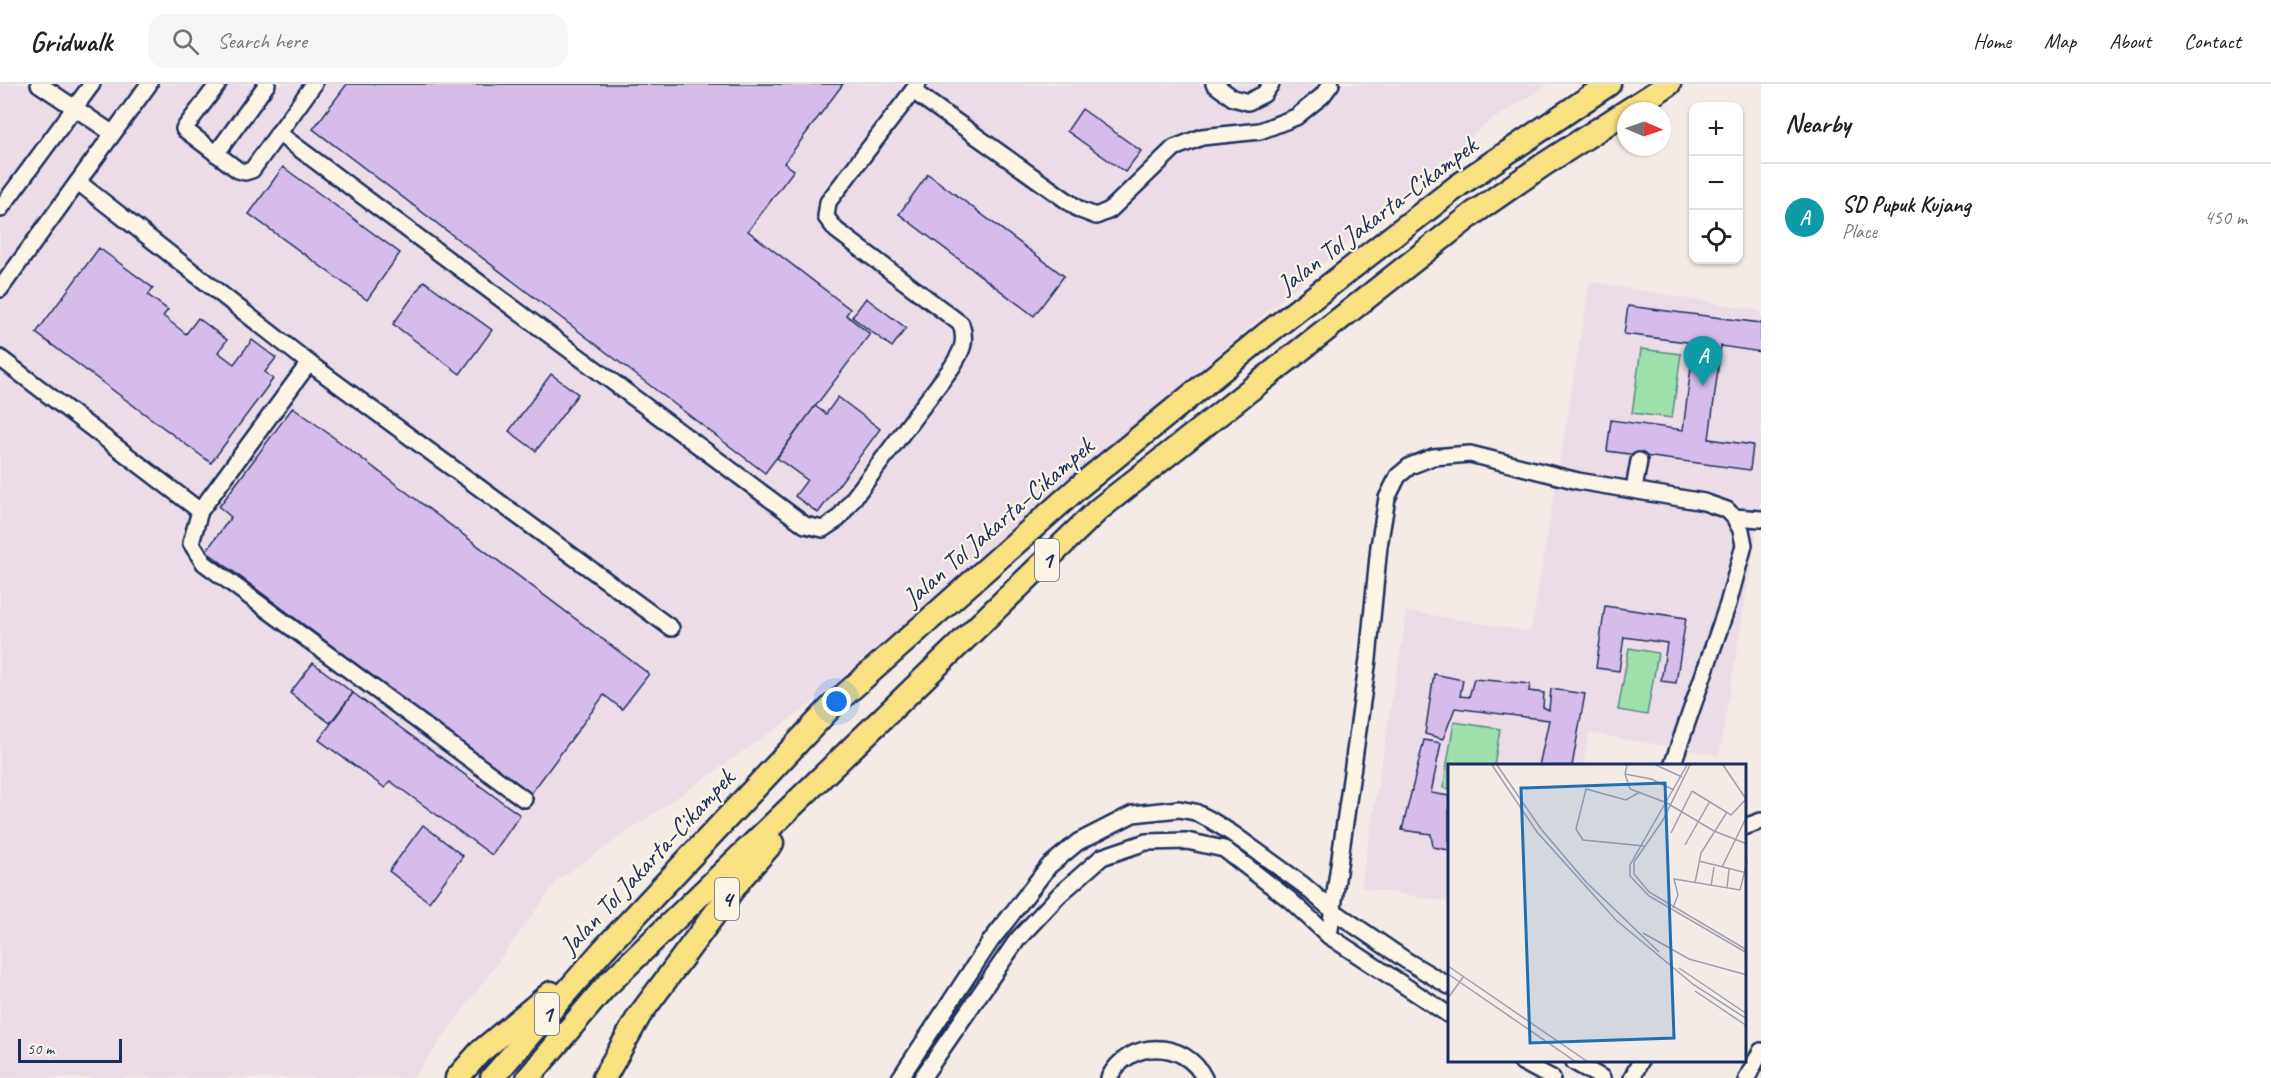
<!DOCTYPE html>
<html lang="en">
<head>
<meta charset="utf-8">
<style>
  :root { --surface:#fff; --page:#f6f6f6; --text:#202124; --muted:#757577; --line:#e0e0e0; --accent:#1f6fb2 }
  body { margin:0; font-family:Caveat,sans-serif; background:var(--page); color:var(--text) }
  .controls { position:absolute; right:18px; top:18px; display:grid; overflow:hidden; border-radius:12px; box-shadow:0 2px 4px #0004 }
  .controls button { width:54px; height:54px; display:grid; place-items:center; padding:0; border:0; border-bottom:2px solid var(--line); background:var(--surface); color:var(--text); font:30px sans-serif }
  .compass { position:absolute; left:1617px; top:18px; width:54px; height:54px; border-radius:50%; background:var(--surface); box-shadow:0 2px 4px #0004; rotate:92deg }
  .scale { position:absolute; left:18px; bottom:15px; width:104px; box-sizing:border-box; padding-left:6px; border:3px solid #1b2f5e; border-top:0; font-size:16px; line-height:21px; white-space:nowrap; color:#1b2f5e; -webkit-text-stroke:4px #fcf5e5; paint-order:stroke }
  .you { position:absolute; left:837px; top:618px; width:21px; height:21px; margin:-15px; border:4px solid #fff; border-radius:50%; background:#1a73e8; box-shadow:0 0 0 9px #1a73e833 }
  .badge { display:grid; place-items:center; width:39px; height:39px; border-radius:50%; background:var(--accent); color:#fff; font-size:20px; font-weight:700 }
  .pin { position:absolute; translate:-50% -50px; filter:drop-shadow(0 2px 3px #0008) }
  .pin::after { content:''; position:absolute; top:32px; width:21px; height:18px; background:inherit; clip-path:polygon(0 0,100% 0,50% 100%) }
  .list { margin:0; padding:0; list-style:none }
  h2 { display:flex; justify-content:space-between; align-items:center; height:78px; margin:0; padding:0 24px; font-size:26px }
  h2 small { font-size:20px; font-weight:400; color:var(--muted) }
  .list li { display:grid; grid-template-columns:39px 1fr auto; gap:18px; align-items:center; box-sizing:border-box; height:108px; padding:0 24px; border-top:2px solid var(--line) }
  .list b { display:block; font-size:22px; white-space:nowrap }
  .list p { margin:0; font-size:20px; white-space:nowrap; color:var(--muted) }
  .list em { font-size:20px; font-style:normal; color:var(--muted) }
  .icon { flex:none; width:33px; height:33px; fill:none; stroke:currentColor; stroke-width:2; stroke-linecap:round; stroke-linejoin:round }
  .map { position:relative; flex:none; width:1761px; height:994px; overflow:hidden }
  header { display:flex; align-items:center; gap:36px; box-sizing:border-box; height:84px; padding:0 30px; background:var(--surface); border-bottom:2px solid var(--line) }
  header strong { font-size:28px }
  nav { display:flex; gap:33px; margin-inline-start:auto; font-size:21px }
  .search { width:420px; height:54px; background:var(--page); display:flex; align-items:center; gap:15px; box-sizing:border-box; padding:0 21px; border-radius:18px; color:var(--muted); font-size:22px }
  main { display:flex }
  aside { flex:1; background:var(--surface) }
  .map>svg:first-child { display:block }
</style>
</head>
<body>
<header>
<strong>Gridwalk</strong>
<div class="search"><svg class="icon" aria-label="search" viewBox="0 0 24 24"><circle cx="10" cy="10" r="6"/><path d="M15 15l6 6"/></svg>Search here</div>
<nav><a>Home</a><a>Map</a><a>About</a><a>Contact</a></nav>
</header>
<main>
<div class="map">
<svg width="1761" height="994" viewBox="0 0 1761 994">
  <rect width="100%" height="100%" fill="#f4eae6"/>
  <filter id="ink" filterUnits="userSpaceOnUse"><feTurbulence type="fractalNoise" baseFrequency=".0167" numOctaves="2"/><feDisplacementMap in="SourceGraphic" scale="12" xChannelSelector="R" yChannelSelector="G"/><feConvolveMatrix kernelMatrix="1 2 1 2 8 2 1 2 1" color-interpolation-filters="sRGB"/></filter>
  <g filter="url(#ink)">
    <!-- built -->
    <g fill="#ebdce8">
      <path d="M0,0H1549L1488,38L811,620L558,796L413,994H0Z"/>
      <path d="M1590,198L1761,227V424L1719,671L1589,649L1583,682H1449V818L1361,803L1407,527L1531,548Z"/>
    </g>
    <!-- green -->
    <g fill="#9ee1ad" stroke="#5c8886" stroke-width="1.5">
      <path d="M1641,265L1681,270L1672,334L1632,329Z"/>
      <path d="M1629,564L1658,569L1647,631L1618,626Z"/>
      <path d="M1454,638L1500,645L1494,682H1449V705L1443,704Z"/>
    </g>
    <!-- building -->
    <g fill="#d6bceb" stroke="#1b2f5e" stroke-width="1.5">
      <path d="M347,0H843L784,79L794,86L748,147L850,225L846,231L870,250L765,389L313,45Z"/>
      <path d="M1082,25L1141,67L1125,88L1067,47Z"/>
      <path d="M283,83L400,169L367,216L249,130Z"/>
      <path d="M928,90L1064,192L1034,232L899,130Z"/>
      <path d="M99,164L153,204L148,211L168,226L163,232L186,250L198,234L227,256L218,268L234,280L252,256L276,274L265,288L273,295L211,379L36,249Z"/>
      <path d="M424,197L492,246L460,290L393,240Z"/>
      <path d="M866,214L906,244L892,263L852,233Z"/>
      <path d="M1628,222L1761,239V268L1721,262L1709,355L1753,361L1750,386L1607,367L1611,336L1683,346L1694,259L1624,250Z"/>
      <path d="M551,290L578,310L536,367L509,347Z"/>
      <path d="M838,313L880,345L818,429L795,412L807,396L777,374L815,322L826,330Z"/>
      <path d="M293,323L649,590L622,625L604,611L530,711L206,467L231,433L219,423Z"/>
      <path d="M1605,522L1686,534L1676,599L1661,597L1667,559L1624,553L1619,587L1596,584Z"/>
      <path d="M313,579L353,609L330,639L290,609Z"/>
      <path d="M1434,590L1463,596L1460,612L1469,613L1474,595L1530,600L1529,607L1544,609L1543,623L1549,626L1551,605L1585,610L1572,682H1539L1549,636L1455,624L1443,655L1425,650Z"/>
      <path d="M353,609L520,731L492,771L390,697L385,704L319,656Z"/>
      <path d="M1424,656L1441,659L1431,709L1449,712V766L1433,763L1431,750L1402,746Z"/>
      <path d="M423,741L463,772L429,818L389,787Z"/>
    </g>
    <g fill="none" stroke-linecap="round" stroke-linejoin="round">
      <!-- minor casing -->
      <g stroke="#1b2f5e" stroke-width="20">
        <g id="minor">
          <path d="M39,0L112,49"/>
          <path d="M218,0L184,45L238,86L245,88L252,86L314,0"/>
          <path d="M1214,0L1233,14L1248,18L1264,10L1271,0"/>
          <path d="M913,7L1080,126L1096,132L1110,126L1174,64L1202,53L1260,47L1296,33L1322,12L1331,0"/>
          <path d="M278,49L805,441L823,445L838,435L952,283C962,267 967,258 961,240L836,146L826,133L828,118L918,0"/>
          <path d="M216,70L267,0"/>
          <path d="M78,98L309,279L671,544"/>
          <path d="M0,125L92,0"/>
          <path d="M0,205L149,0"/>
          <path d="M0,274L200,427"/>
          <path d="M309,279L200,427L191,459L204,479L524,715"/>
          <path d="M1634,405L1639,377"/>
          <path d="M1734,433L1761,435"/>
          <path d="M1744,743L1761,737"/>
          <path d="M1329,852L1368,575L1379,462L1387,414L1398,392L1410,382L1433,373L1470,370L1578,397L1704,418L1727,426L1734,433L1741,446L1744,461L1728,520L1672,682"/>
          <path d="M1522,978L1552,994"/>
          <path d="M1574,978L1602,994"/>
          <path d="M900,994L990,858L1049,782L1078,758L1133,730L1179,725L1195,728L1209,735L1233,750L1302,800L1332,826L1407,877L1449,902"/>
          <path d="M922,994L1017,856L1060,810L1102,773L1146,758L1187,757L1224,765L1290,816L1329,852L1449,931"/>
          <path d="M1109,994C1128,955 1185,955 1204,994"/>
          <path d="M1632,994L1640,978"/>
          <path d="M1747,994L1761,967"/>
        </g>
      </g>
      <!-- highway casing -->
      <g stroke="#1b2f5e" stroke-width="27">
        <g id="highway">
          <path d="M457,994L480,968L551,909"/>
          <path d="M492,994L603,866L831,623L1080,402L1265,251L1459,101L1609,0"/>
          <path d="M528,994L604,904L1099,425L1474,129L1543,81L1669,0"/>
          <path d="M604,994L639,932L742,793L772,759"/>
        </g>
      </g>
      <!-- minor -->
      <use href="#minor" stroke="#fcf5e5" stroke-width="15"/>
      <!-- highway -->
      <use href="#highway" stroke="#f9e181" stroke-width="22"/>
    </g>
  </g>
  <g text-anchor="middle" dominant-baseline="central" stroke-width="4.5" stroke-linejoin="round" paint-order="stroke">
    <!-- shield labels -->
    <g fill="#fcf5e5" stroke="#5e6a86" stroke-width="1.5">
      <rect x="1035" y="455" width="24" height="42" rx="4.5"/>
      <rect x="715" y="794" width="24" height="42" rx="4.5"/>
      <rect x="535" y="909" width="24" height="42" rx="4.5"/>
    </g>
    <g font-size="24" font-weight="bold" fill="#1b2f5e">
      <text x="1047" y="476">1</text>
      <text x="727" y="815">4</text>
      <text x="547" y="930">1</text>
    </g>
    <!-- street labels -->
    <g font-size="26" fill="#1b2f5e" stroke="#fcf5e5">
      <text transform="translate(1377 131) rotate(-37)">Jalan Tol Jakarta–Cikampek</text>
      <text transform="translate(998 438) rotate(-41)">Jalan Tol Jakarta–Cikampek</text>
      <text transform="translate(647 778) rotate(-47)">Jalan Tol Jakarta–Cikampek</text>
    </g>
  </g>
  <!-- overview -->
  <g transform="translate(1448 680)">
    <rect width="298" height="298" fill="#f4eae6"/>
    <path fill="none" stroke="#9d9fb0" stroke-width="1.5" d="M44,1L89,68L168,156L246,221L299,255M49,1L93,65L138,118L211,188M179,1L177,10L182,25L219,39L266,67L299,80M208,1L234,13M239,1L182,101V112L201,132L299,189M242,1L215,56L186,98V110L201,128L299,186M275,1L298,35M177,10L203,15L226,26M244,27L283,51L299,34M192,28L178,36L138,25L128,65L135,76L196,82M223,69L244,27M237,81L262,37M251,97L299,109M274,103L299,52M247,119L253,89L279,48M263,122L266,103M279,124L281,105M225,144L230,131L226,115L292,126L299,98M195,169L241,195L299,211M0,202L140,298M231,204L299,250M0,210L128,298M247,227L299,262M0,234L16,212"/>
    <path fill="#1f6fb2" fill-opacity="0.15" stroke="#1f6fb2" stroke-width="3" d="M217,19L226,274L82,279L73,24Z"/>
    <rect width="298" height="298" fill="none" stroke="#1b2f5e" stroke-width="3"/>
  </g>
</svg>
<div class="controls">
<button>+</button>
<button>−</button>
<button><svg class="icon" aria-label="locate" viewBox="0 0 24 24"><circle cx="12" cy="12" r="6"/><path d="M12 2v4M12 18v4M2 12h4M18 12h4"/></svg></button>
</div>
<svg class="compass" viewBox="-18 -18 36 36"><path d="M0-13l5 13h-10z" fill="#e53935"/><path d="M0 13l5-13h-10z" fill="#757577"/></svg>
<div class="scale">50 m</div>
<div class="you"></div>
<div class="pin badge" style="left:1703px;top:302px;background:#0f9aa8">A</div>
</div>
<aside>
<h2>Nearby<small></small></h2>
<ul class="list">
<li><span class="badge" style="background:#0f9aa8">A</span><div><b>SD Pupuk Kujang</b><p>Place</p></div><em>450 m</em></li>
</ul>
</aside>
</main>
</body>
</html>
